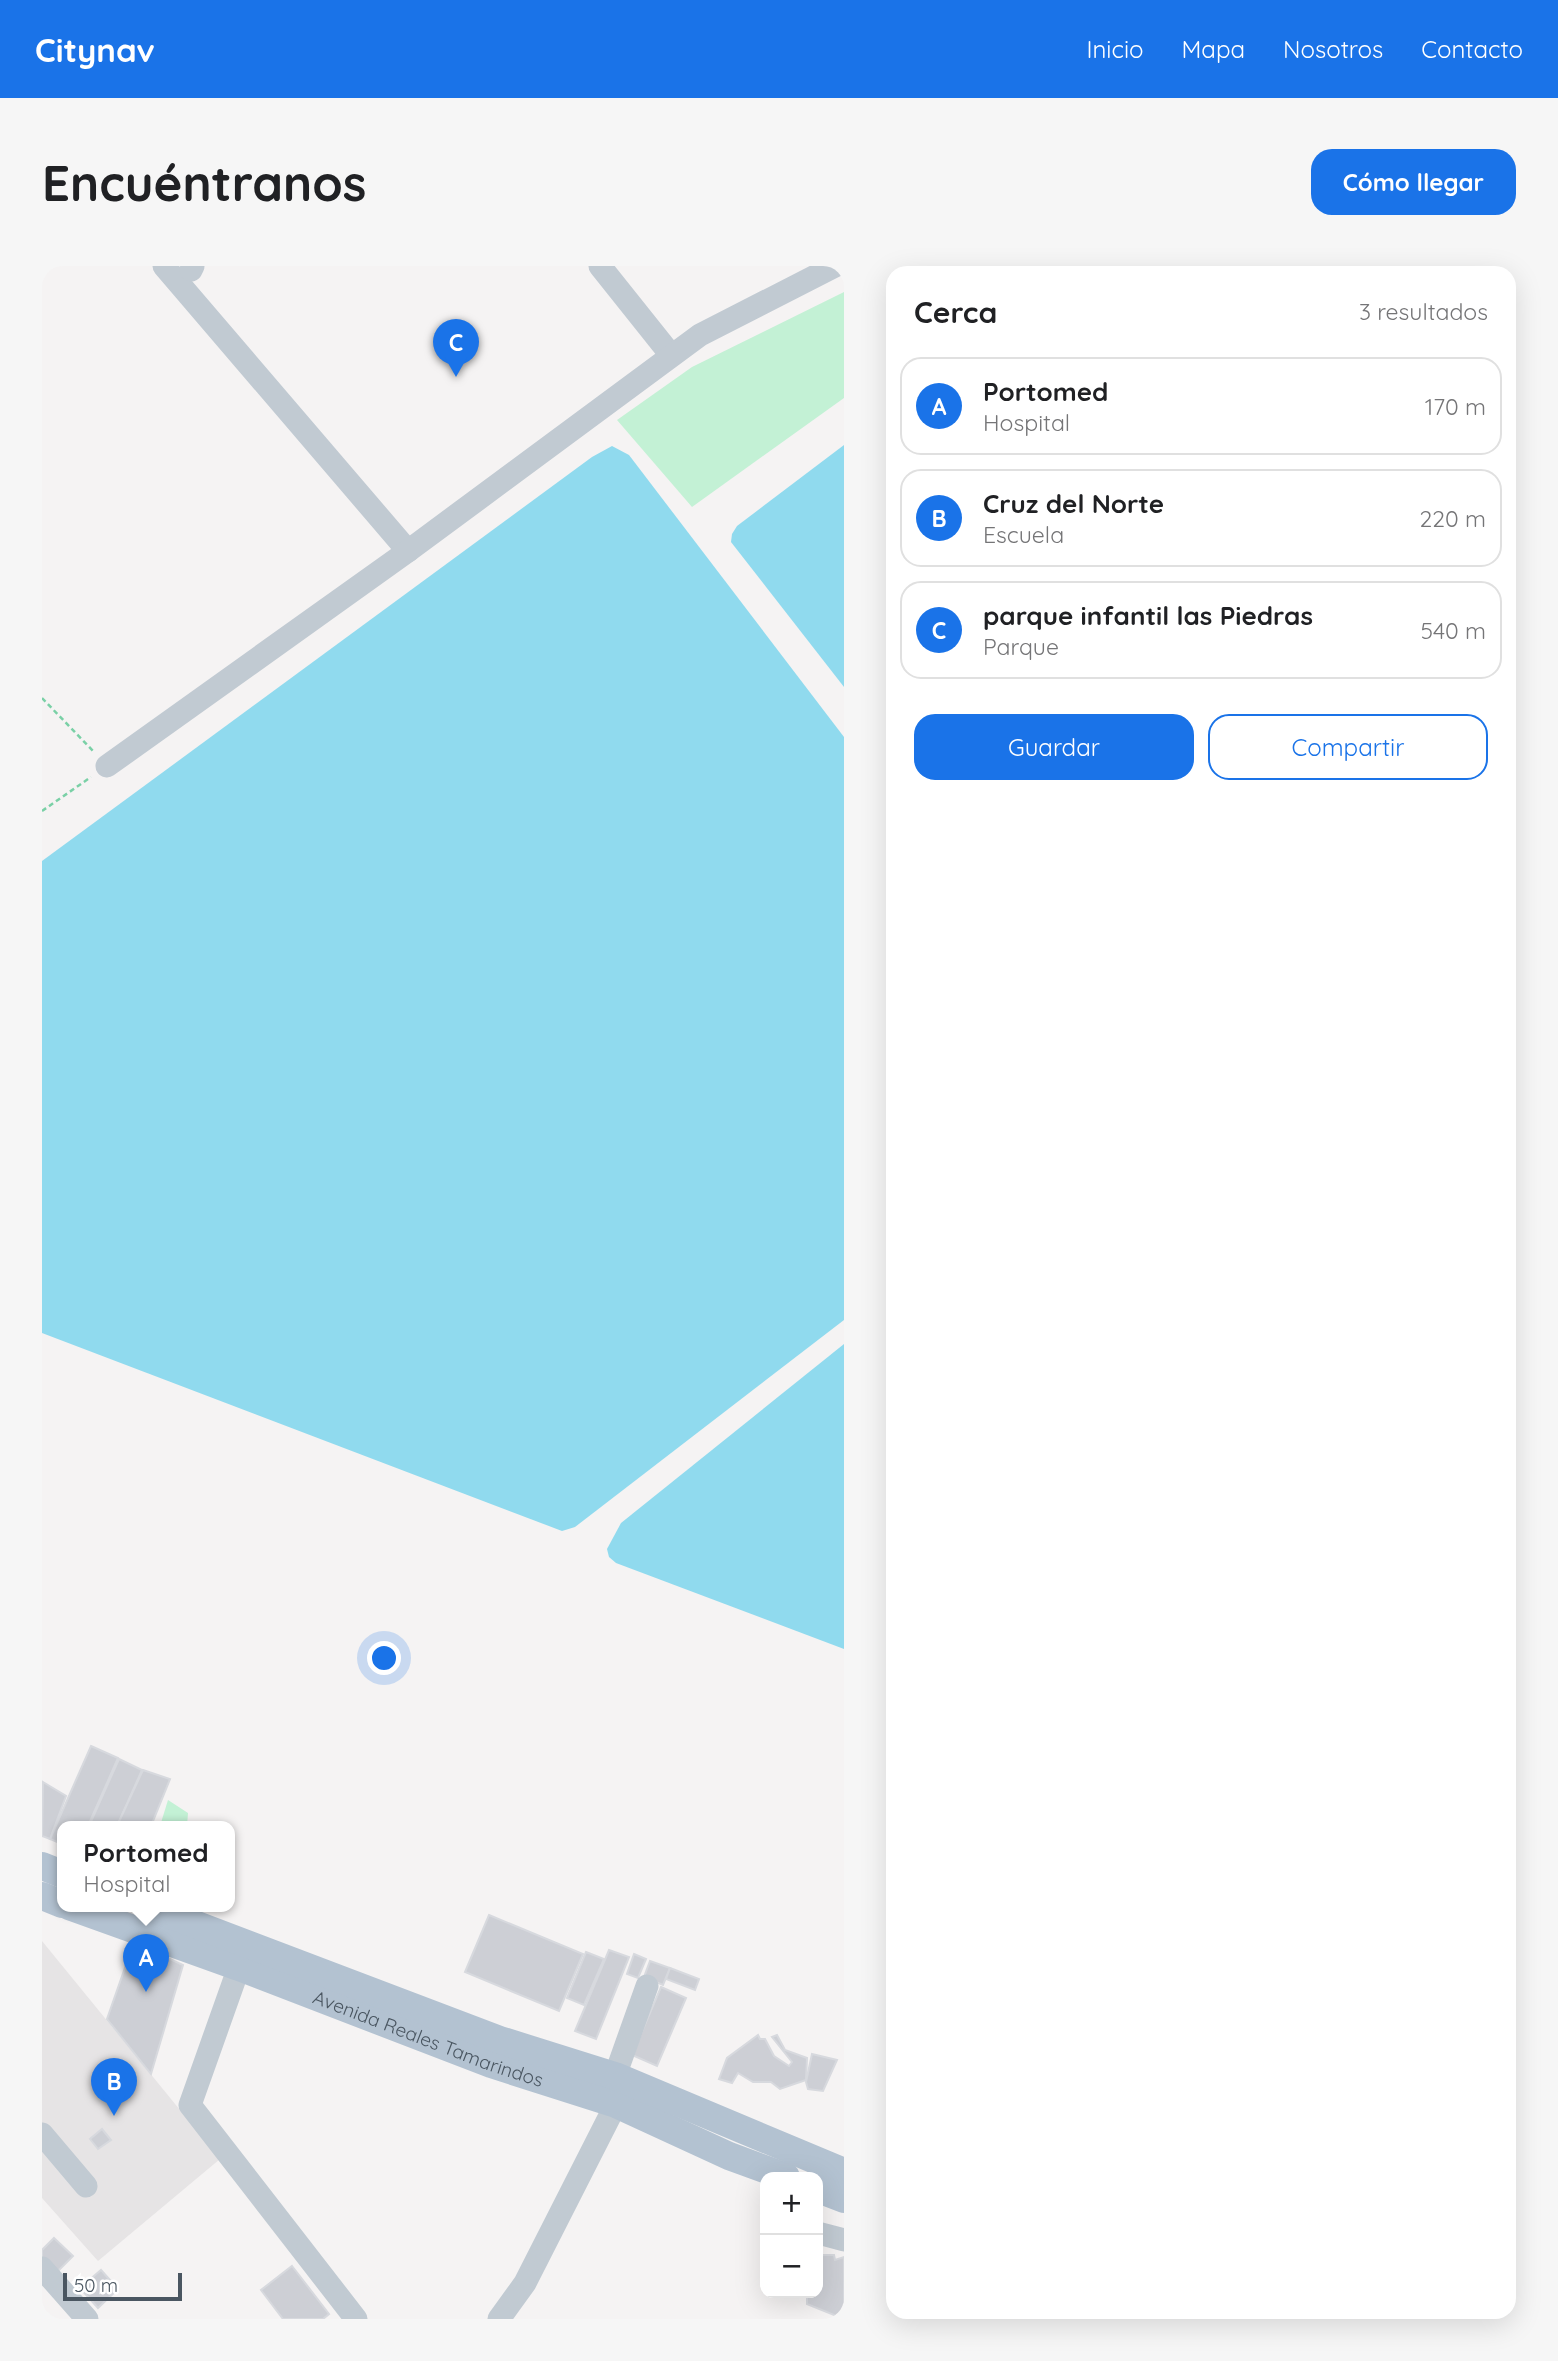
<!DOCTYPE html>
<html lang="es">
<head>
<meta charset="utf-8">
<style>
  :root { --surface:#fff; --page:#f6f6f6; --text:#202124; --muted:#757577; --line:#e0e0e0; --accent:#1a73e8 }
  body { margin:0; font-family:Quicksand,sans-serif; background:var(--page); color:var(--text) }
  .controls { position:absolute; right:21px; bottom:21px; display:grid; overflow:hidden; border-radius:14px; box-shadow:0 7px 28px #0002 }
  .controls button { width:63px; height:63px; display:grid; place-items:center; padding:0; border:0; border-bottom:2px solid var(--line); background:var(--surface); color:var(--text); font:35px sans-serif }
  .scale { position:absolute; left:21px; bottom:18px; width:119px; box-sizing:border-box; padding-left:7px; border:4px solid #4a5661; border-top:0; font-size:19px; line-height:24px; white-space:nowrap; color:#4a5661; -webkit-text-stroke:5px #fff; paint-order:stroke }
  .you { position:absolute; left:343px; top:1393px; width:24px; height:24px; margin:-18px; border:5px solid #fff; border-radius:50%; background:#1a73e8; box-shadow:0 0 0 10px #1a73e833 }
  .badge { display:grid; place-items:center; width:46px; height:46px; border-radius:50%; background:var(--accent); color:#fff; font-size:23px; font-weight:700 }
  .pin { position:absolute; translate:-50% -58px; filter:drop-shadow(0 2px 4px #0008) }
  .pin::after { content:''; position:absolute; top:37px; width:24px; height:21px; background:inherit; clip-path:polygon(0 0,100% 0,50% 100%) }
  .popup { position:absolute; left:15px; top:1555px; width:178px; height:91px; box-sizing:border-box; display:grid; place-content:center; border-radius:14px; background:var(--surface); filter:drop-shadow(0 2px 5px #0005); font-size:23px; white-space:nowrap; color:var(--muted) }
  .popup b { font-size:26px; color:var(--text) }
  .popup::after { content:''; position:absolute; left:50%; top:100%; margin-left:-14px; border:14px solid transparent; border-top-color:var(--surface) }
  .list { margin:0; padding:0; list-style:none }
  h2 { display:flex; justify-content:space-between; align-items:center; height:91px; margin:0; padding:0 28px; font-size:30px }
  h2 small { font-size:23px; font-weight:400; color:var(--muted) }
  .list li { display:grid; grid-template-columns:46px 1fr auto; gap:21px; align-items:center; box-sizing:border-box; height:98px; margin:0 14px 14px; padding:0 14px; border:2px solid var(--line); border-radius:21px }
  .list b { display:block; font-size:26px; white-space:nowrap }
  .list p { margin:0; font-size:23px; white-space:nowrap; color:var(--muted) }
  .list em { font-size:23px; font-style:normal; color:var(--muted) }
  .actions { display:flex; gap:14px; padding:21px 28px }
  .actions a { flex:1; padding:16px 0; border:2px solid var(--accent); border-radius:21px; text-align:center; font-size:24px; color:var(--accent) }
  .actions .main { background:var(--accent); color:#fff }
  .map { position:relative; flex:none; width:802px; height:2053px; overflow:hidden; border-radius:21px }
  header { display:flex; align-items:center; gap:42px; box-sizing:border-box; height:98px; padding:0 35px; background:var(--accent); color:#fff }
  header strong { font-size:33px }
  nav { display:flex; gap:38px; margin-inline-start:auto; font-size:24px }
  .intro { display:flex; align-items:center; justify-content:space-between; box-sizing:border-box; height:168px; padding:0 42px }
  h1 { margin:0; font-size:49px }
  .button { padding:18px 32px; border-radius:21px; background:var(--accent); color:#fff; font-size:24px; font-weight:700 }
  main { display:flex; gap:42px; padding:0 42px }
  aside { flex:1; background:var(--surface); border-radius:21px; box-shadow:0 7px 28px #0002 }
  .map>svg:first-child { display:block }
</style>
</head>
<body>
<header>
<strong>Citynav</strong>
<nav><a>Inicio</a><a>Mapa</a><a>Nosotros</a><a>Contacto</a></nav>
</header>
<div class="intro"><h1>Encuéntranos</h1><a class="button">Cómo llegar</a></div>
<main>
<div class="map">
<svg width="802" height="2053" viewBox="0 0 802 2053">
  <rect width="100%" height="100%" fill="#f5f3f3"/>
  <!-- education -->
  <path fill="#e6e4e5" d="M0,1675L178,1893L56,1995L0,1932Z"/>
  <!-- green -->
  <g fill="#c3f1d5">
    <path d="M802,26V132L650,241L575,154L650,101Z"/>
    <path d="M126,1534L146,1547L145,1560H118Z"/>
  </g>
  <!-- water -->
  <g fill="#90daee">
    <path d="M802,179V421L689,276L690,268L695,260Z"/>
    <path d="M570,180L587,189L802,471V1054L533,1261L520,1265L0,1067V595L550,191Z"/>
    <path d="M802,1078V1383L574,1297L567,1291L565,1283L579,1257Z"/>
  </g>
  <!-- building -->
  <g fill="#cdcfd5" stroke="#d7d9de" stroke-width="2">
    <path d="M49,1480L76,1492L46,1560H20V1578L8,1573Z"/>
    <path d="M77,1493L100,1504L75,1560H47Z"/>
    <path d="M101,1504L128,1513L109,1560H75Z"/>
    <path d="M1,1516L24,1530L8,1573L0,1570Z"/>
    <path d="M447,1649L541,1688L517,1745L423,1706Z"/>
    <path d="M92,1676L141,1699L109,1808L65,1753Z"/>
    <path d="M567,1684L587,1691L554,1773L533,1765Z"/>
    <path d="M544,1686L562,1693L542,1739L525,1732Z"/>
    <path d="M592,1688L604,1693L596,1712L585,1708Z"/>
    <path d="M608,1695L628,1702L621,1719L602,1711Z"/>
    <path d="M628,1702L657,1713L653,1724L624,1713Z"/>
    <path d="M619,1721L644,1732L615,1800L590,1789Z"/>
    <path d="M716,1769L718,1773H723L732,1790L747,1800L750,1796L730,1771L735,1769L743,1784L765,1792L764,1814L738,1823L729,1816H711L696,1807L690,1817L677,1813L685,1792Z"/>
    <path d="M770,1788L795,1794L781,1825L766,1823L764,1816Z"/>
    <path d="M60,1863L69,1874L56,1883L48,1873Z"/>
    <path d="M12,1972L31,1990L8,2013L0,2004V1984Z"/>
    <path d="M776,1989H792L793,1994L802,1991V2053L765,2038V2031L752,2029L776,2027Z"/>
    <path d="M250,2000L287,2048L281,2053H241L219,2024Z"/>
    <path d="M59,2004L76,2023L56,2042L38,2022Z"/>
  </g>
  <g fill="none" stroke-linecap="round" stroke-linejoin="round">
    <!-- path -->
    <g stroke="#7ad0a6" stroke-width="2.5" stroke-dasharray="5 3.5" stroke-linecap="butt">
      <path d="M0,432L52,486"/>
      <path d="M0,545L49,511"/>
    </g>
    <!-- minor -->
    <g stroke="#c1cad2" stroke-width="23">
      <path d="M122,0L366,285"/>
      <path d="M558,0L629,89"/>
      <path d="M149,4L151,0"/>
      <path d="M65,500L366,285L658,69L793,0"/>
      <path d="M197,1701L148,1839L314,2053"/>
      <path d="M573,1810L605,1720"/>
      <path d="M0,1868L44,1920"/>
      <path d="M776,1967L802,1974"/>
      <path d="M0,2002L45,2053"/>
      <path d="M457,2053L483,2017L574,1838"/>
    </g>
    <!-- major -->
    <g stroke="#b3c2d1" stroke-width="28">
      <path d="M0,1600L20,1608"/>
      <path d="M0,1630L20,1638"/>
      <path id="s1" d="M27,1640L197,1701L449,1798L574,1838L687,1890L744,1911"/>
      <path d="M105,1640L458,1774L573,1810L802,1906"/>
      <path d="M776,1923L802,1933"/>
    </g>
  </g>
  <g text-anchor="middle" dominant-baseline="central" stroke-width="5" stroke-linejoin="round" paint-order="stroke">
    <!-- street labels -->
    <g font-size="19" fill="#4a5661" stroke="#fff">
      <text stroke="none"><textPath href="#s1" startOffset="383">Avenida Reales Tamarindos</textPath></text>
    </g>
  </g>
</svg>
<div class="controls">
<button>+</button>
<button>−</button>
</div>
<div class="scale">50 m</div>
<div class="you"></div>
<div class="pin badge" style="left:104px;top:1726px">A</div>
<div class="popup"><b>Portomed</b>Hospital</div>
<div class="pin badge" style="left:72px;top:1850px">B</div>
<div class="pin badge" style="left:414px;top:111px">C</div>
</div>
<aside>
<h2>Cerca<small>3 resultados</small></h2>
<ul class="list">
<li><span class="badge">A</span><div><b>Portomed</b><p>Hospital</p></div><em>170 m</em></li>
<li><span class="badge">B</span><div><b>Cruz del Norte</b><p>Escuela</p></div><em>220 m</em></li>
<li><span class="badge">C</span><div><b>parque infantil las Piedras</b><p>Parque</p></div><em>540 m</em></li>
</ul>
<div class="actions"><a class="main">Guardar</a><a>Compartir</a></div>
</aside>
</main>
</body>
</html>
